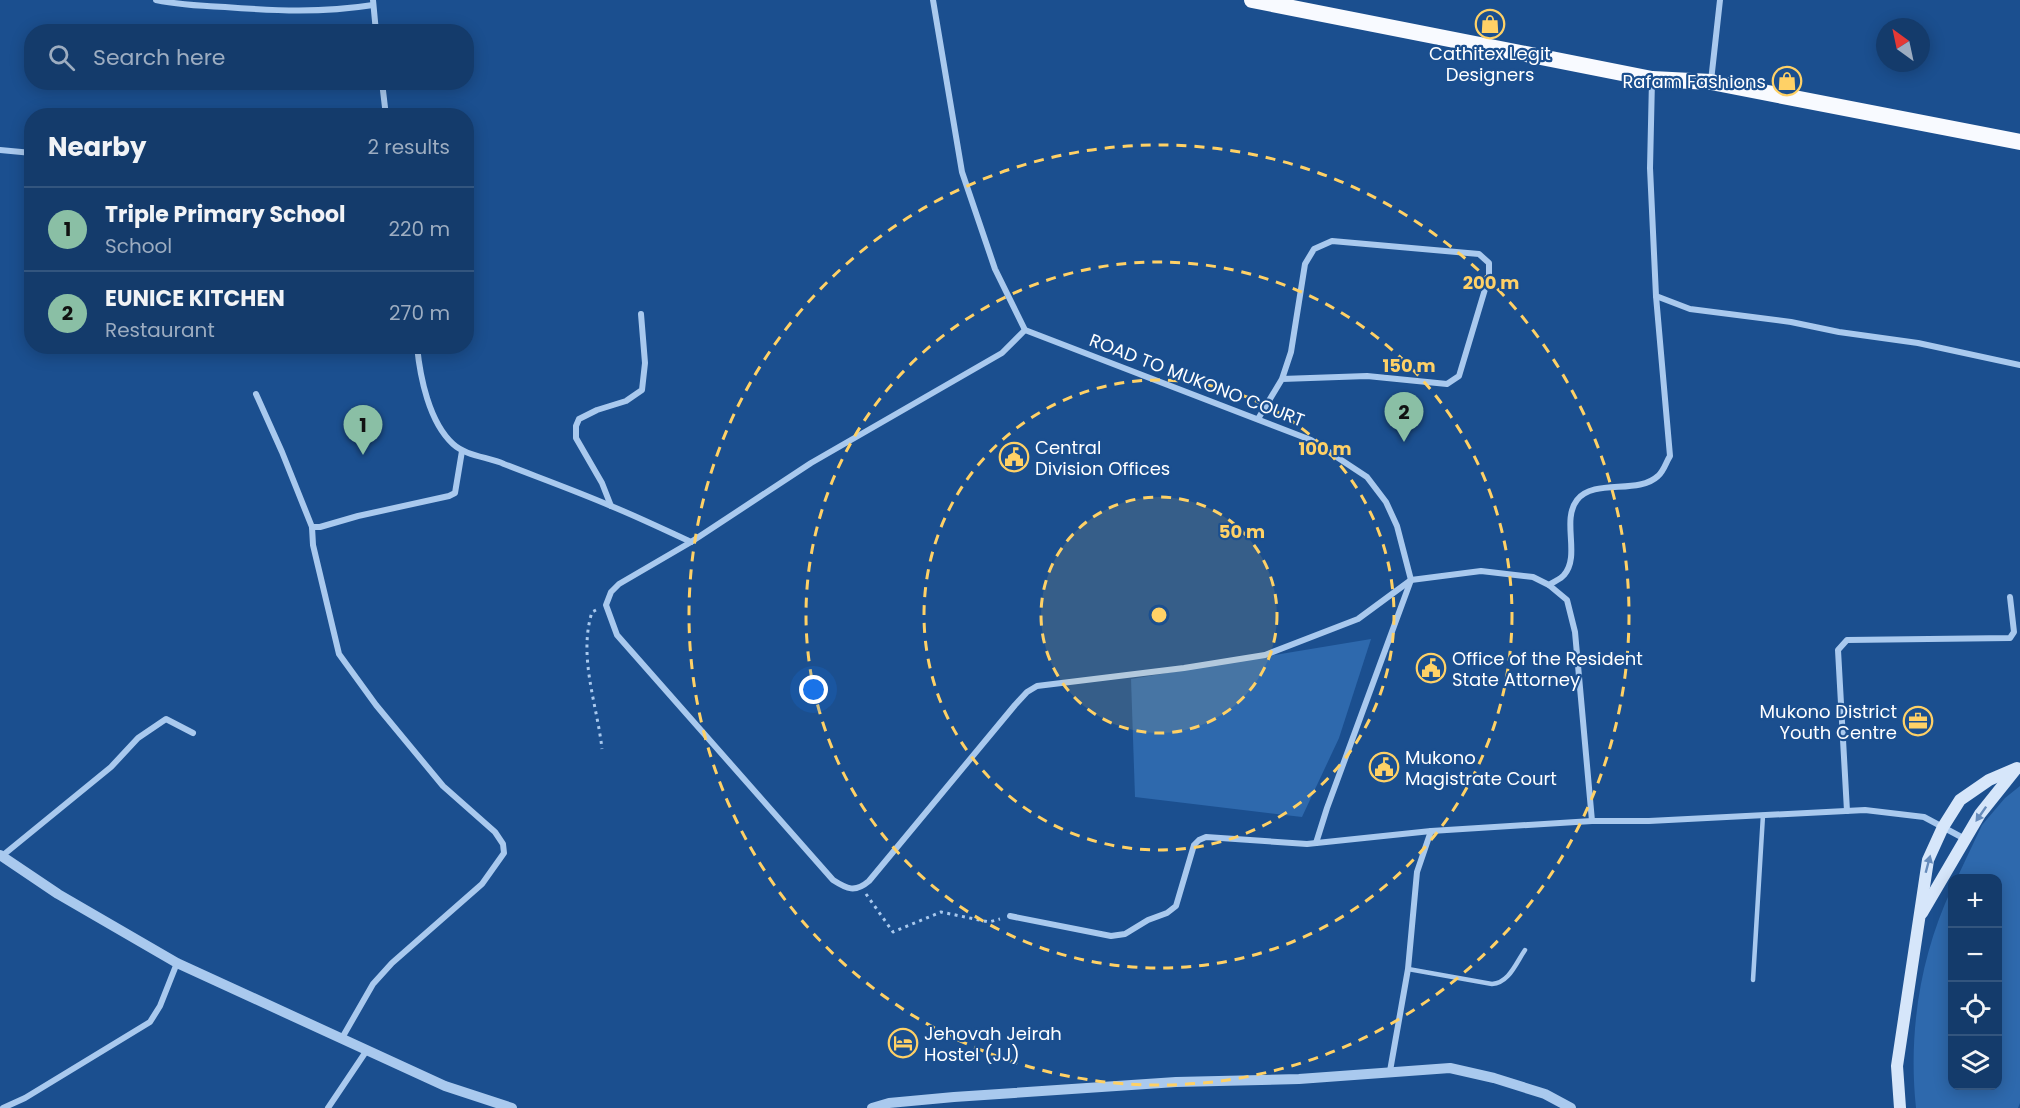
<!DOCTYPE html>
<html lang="en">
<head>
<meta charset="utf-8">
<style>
  :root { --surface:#143b6b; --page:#214673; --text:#f1f3f6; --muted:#9dadc1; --line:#33557e; --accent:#8abfa5 }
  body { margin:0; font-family:Poppins,sans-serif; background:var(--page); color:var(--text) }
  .controls { position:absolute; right:18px; bottom:18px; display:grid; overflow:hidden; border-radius:12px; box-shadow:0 3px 15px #0003 }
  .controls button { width:54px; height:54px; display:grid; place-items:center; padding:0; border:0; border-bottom:2px solid var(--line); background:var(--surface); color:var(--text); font:30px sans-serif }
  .compass { position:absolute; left:1876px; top:18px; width:54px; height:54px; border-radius:50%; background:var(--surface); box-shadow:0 3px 15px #0003; rotate:327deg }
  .you { position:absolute; left:814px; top:690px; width:21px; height:21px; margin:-15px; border:4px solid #fff; border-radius:50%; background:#1a73e8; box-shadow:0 0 0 9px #1a73e833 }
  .badge { display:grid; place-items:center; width:39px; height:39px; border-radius:50%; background:var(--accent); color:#111; font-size:20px; font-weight:700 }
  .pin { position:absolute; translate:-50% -50px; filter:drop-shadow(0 2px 3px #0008) }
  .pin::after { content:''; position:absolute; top:32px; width:21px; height:18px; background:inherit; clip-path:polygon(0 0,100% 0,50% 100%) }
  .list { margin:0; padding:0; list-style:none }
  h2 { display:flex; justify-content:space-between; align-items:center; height:78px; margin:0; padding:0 24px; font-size:26px }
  h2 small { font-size:20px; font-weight:400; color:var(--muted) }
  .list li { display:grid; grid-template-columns:39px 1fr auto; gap:18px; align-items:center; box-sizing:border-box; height:84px; padding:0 24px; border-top:2px solid var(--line) }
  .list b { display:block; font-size:22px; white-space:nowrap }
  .list p { margin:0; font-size:20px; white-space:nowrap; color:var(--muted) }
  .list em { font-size:20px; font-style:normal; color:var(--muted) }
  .icon { flex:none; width:33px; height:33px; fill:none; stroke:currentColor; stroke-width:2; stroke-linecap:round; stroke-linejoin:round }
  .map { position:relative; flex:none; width:2020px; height:1108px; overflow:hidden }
  .search { position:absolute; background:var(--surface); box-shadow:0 3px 15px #0003; left:24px; top:24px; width:450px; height:66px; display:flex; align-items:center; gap:15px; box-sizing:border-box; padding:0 21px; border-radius:24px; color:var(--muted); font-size:22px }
  .panel { position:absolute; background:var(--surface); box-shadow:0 3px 15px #0003; left:24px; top:108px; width:450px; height:246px; border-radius:24px }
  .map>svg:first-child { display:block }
</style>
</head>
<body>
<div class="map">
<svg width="2020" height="1108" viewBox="0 0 2020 1108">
  <rect width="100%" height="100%" fill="#1b4f8f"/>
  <!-- green -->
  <g fill="#2e69ad">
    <path d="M1371,639L1339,738L1302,817L1135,797L1131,679Z"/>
    <path d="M2020,786V1103L2018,1108H1916C1908,1033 1920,956 1952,888V1086H1998V878H1957L1982,825L2005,798Z"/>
  </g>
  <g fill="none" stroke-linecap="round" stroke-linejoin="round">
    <!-- path -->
    <g stroke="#a9c9ee" stroke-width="3" stroke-dasharray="3 4.5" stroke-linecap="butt">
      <path d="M596,610L592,612C578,657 597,704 602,749"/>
      <path d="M866,894L893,932L941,912L989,922L1000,919"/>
    </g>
    <!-- service -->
    <g stroke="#a9c9ee" stroke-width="4.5">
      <path d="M1408,969L1492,984C1509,983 1516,963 1525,950"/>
      <path d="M1753,980L1763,815"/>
    </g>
    <!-- minor -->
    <g stroke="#a9c9ee" stroke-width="6">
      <path d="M156,0C179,5 202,6 225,7C276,11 322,13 373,5"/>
      <path d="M373,0L376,32"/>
      <path d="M933,0L962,172L995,269L1025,330L1311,440L1367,477L1386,502L1397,526L1411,580L1327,808L1316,843"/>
      <path d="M1652,80L1650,168L1656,296L1690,309L1791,322L1839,332L1918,343L2020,365"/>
      <path d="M1711,81L1720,0"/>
      <path d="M382,82L386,116"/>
      <path d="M0,150L32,153"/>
      <path d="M1025,330L1002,353L811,463L691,542L619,584L611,592L606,605L617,635L833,880C847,889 855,893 869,881L1015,705L1027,692L1037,686L1184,668L1265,655L1358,619L1411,580L1481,571L1533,577L1549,585L1567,600L1575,632L1592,821"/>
      <path d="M417,346C420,377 429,422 453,444C466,456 488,457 504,464C540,478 576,491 611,506C638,517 665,530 691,542"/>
      <path d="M256,394L282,452L312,527L313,545L339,654L376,705L443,786L495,832L503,844L504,853L482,884L392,963L373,984L342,1038"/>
      <path d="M1258,419L1282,379L1291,352L1305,264L1314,249L1332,241L1479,254L1489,263V276L1459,376L1447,384L1367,376L1282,379"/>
      <path d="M611,506L602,483L576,438V426L579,419L597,410L626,401L642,390L645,363L641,314"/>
      <path d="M312,527H320L358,516L449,496L455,493L462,451"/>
      <path d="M1549,585C1553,582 1561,579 1564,575C1581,555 1561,521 1577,500C1594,478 1638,495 1658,476C1664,471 1666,462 1670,456L1656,296"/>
      <path d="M1847,811L1838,650L1847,640L2010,638L2014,632L2010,597"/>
      <path d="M2,856L111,767L138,738L166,719L193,733"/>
      <path d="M1010,916L1111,936L1125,934L1148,920L1167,913L1176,906L1194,845L1199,840L1206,837L1307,844L1431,831L1592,821H1649L1865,810L1924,817L1965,839"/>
      <path d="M1390,1071L1408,969L1417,872L1431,831"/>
      <path d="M3,1108L25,1098L150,1022L160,1006L177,963"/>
      <path d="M328,1108L367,1050"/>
    </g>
    <!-- tertiary -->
    <g stroke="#a9c9ee" stroke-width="10">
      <path d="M0,855L58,894L177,963L445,1086L512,1108"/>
      <path d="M872,1108L889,1103L954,1097L1176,1082L1299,1079L1450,1068L1494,1078L1545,1094L1571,1108"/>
    </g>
    <!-- secondary -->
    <g stroke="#d6e6fa" stroke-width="12">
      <path d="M1922,913L1980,814L2016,769"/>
      <path d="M1900,1108L1897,1066L1928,860L1943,827L1960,800L1989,780L2017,768"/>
    </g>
    <!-- trunk -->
    <path stroke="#f8faff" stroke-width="16" d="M1252,0L1652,79L1711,82L2020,142"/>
  </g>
  <!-- one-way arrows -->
  <defs><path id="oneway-solid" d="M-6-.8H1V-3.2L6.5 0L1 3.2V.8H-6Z" transform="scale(1.5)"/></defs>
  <g fill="#668bba">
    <use href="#oneway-solid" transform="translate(1981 814) rotate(125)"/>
    <use href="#oneway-solid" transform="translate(1928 864) rotate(-75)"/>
  </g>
  <!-- distance rings -->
  <circle cx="1159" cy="615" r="118" fill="#ffd166" fill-opacity=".12"/>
  <g fill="none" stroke="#ffd166" stroke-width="3" stroke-dasharray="10 8">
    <circle cx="1159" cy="615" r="118"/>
    <circle cx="1159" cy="615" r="235"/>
    <circle cx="1159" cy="615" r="353"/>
    <circle cx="1159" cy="615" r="470"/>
  </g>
  <!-- icons -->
  <defs>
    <g id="shop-ring" transform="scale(1.5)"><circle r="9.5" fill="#1b4f8f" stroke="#ffd166" stroke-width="1.5"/><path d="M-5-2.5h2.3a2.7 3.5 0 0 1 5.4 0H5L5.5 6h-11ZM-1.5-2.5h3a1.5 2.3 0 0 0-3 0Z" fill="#ffd166"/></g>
    <g id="civic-ring" transform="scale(1.5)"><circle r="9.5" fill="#1b4f8f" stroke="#ffd166" stroke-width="1.5"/><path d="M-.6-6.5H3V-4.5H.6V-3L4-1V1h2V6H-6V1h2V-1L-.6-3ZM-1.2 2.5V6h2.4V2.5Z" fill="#ffd166"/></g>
    <g id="office-ring" transform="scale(1.5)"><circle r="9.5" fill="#1b4f8f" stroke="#ffd166" stroke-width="1.5"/><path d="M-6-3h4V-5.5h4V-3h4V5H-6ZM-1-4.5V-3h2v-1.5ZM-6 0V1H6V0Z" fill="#ffd166"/></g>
    <g id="hotel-ring" transform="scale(1.5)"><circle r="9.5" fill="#1b4f8f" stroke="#ffd166" stroke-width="1.5"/><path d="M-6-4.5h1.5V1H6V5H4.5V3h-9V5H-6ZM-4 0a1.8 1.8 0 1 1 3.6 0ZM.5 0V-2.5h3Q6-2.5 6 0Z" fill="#ffd166"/></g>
  </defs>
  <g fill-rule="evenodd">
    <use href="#shop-ring" x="1490" y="24"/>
    <use href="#shop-ring" x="1787" y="81"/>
    <use href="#civic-ring" x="1014" y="457"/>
    <use href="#civic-ring" x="1431" y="668"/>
    <use href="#office-ring" x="1918" y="721"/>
    <use href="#civic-ring" x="1384" y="767"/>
    <use href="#hotel-ring" x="903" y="1043"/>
  </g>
  <g text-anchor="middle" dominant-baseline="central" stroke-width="4.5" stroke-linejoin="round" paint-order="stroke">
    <!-- poi labels -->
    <g font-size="18" fill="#fff" stroke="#1b4f8f" text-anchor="start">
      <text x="1490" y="53" text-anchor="middle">Cathitex Legit<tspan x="1490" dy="21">Designers</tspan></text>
      <text x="1766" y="81" text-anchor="end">Rafam Fashions</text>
      <text x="1035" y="447">Central<tspan x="1035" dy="21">Division Offices</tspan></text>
      <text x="1452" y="658">Office of the Resident<tspan x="1452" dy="21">State Attorney</tspan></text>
      <text x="1897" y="711" text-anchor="end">Mukono District<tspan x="1897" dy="21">Youth Centre</tspan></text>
      <text x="1405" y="757">Mukono<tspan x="1405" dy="21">Magistrate Court</tspan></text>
      <text x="924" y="1033">Jehovah Jeirah<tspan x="924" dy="21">Hostel (JJ)</tspan></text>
    </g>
    <!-- street labels -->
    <g font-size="18" fill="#fff" stroke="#1b4f8f">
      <text transform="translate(1197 380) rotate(21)">ROAD TO MUKONO COURT</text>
    </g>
  </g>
  <circle cx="1159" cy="615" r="9" fill="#ffd166" stroke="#1b4f8f" stroke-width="3"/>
  <g font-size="18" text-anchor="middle" font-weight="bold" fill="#ffd166" stroke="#1b4f8f" stroke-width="4.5" stroke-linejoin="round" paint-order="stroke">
    <text x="1491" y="289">200 m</text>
    <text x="1409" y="372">150 m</text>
    <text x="1325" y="455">100 m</text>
    <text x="1242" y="538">50 m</text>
  </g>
</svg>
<div class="controls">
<button>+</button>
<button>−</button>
<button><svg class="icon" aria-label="locate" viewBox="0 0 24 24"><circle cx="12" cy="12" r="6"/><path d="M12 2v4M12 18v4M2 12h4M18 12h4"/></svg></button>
<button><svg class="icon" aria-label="layers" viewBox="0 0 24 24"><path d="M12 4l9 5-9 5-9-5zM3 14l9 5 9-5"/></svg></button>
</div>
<svg class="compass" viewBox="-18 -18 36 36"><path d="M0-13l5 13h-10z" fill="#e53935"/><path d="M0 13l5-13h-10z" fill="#9dadc1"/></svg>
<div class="you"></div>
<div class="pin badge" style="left:363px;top:455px">1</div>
<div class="pin badge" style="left:1404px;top:442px">2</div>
<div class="search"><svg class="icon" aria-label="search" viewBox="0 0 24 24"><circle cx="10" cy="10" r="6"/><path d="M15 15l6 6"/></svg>Search here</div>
<section class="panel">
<h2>Nearby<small>2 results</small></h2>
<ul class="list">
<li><span class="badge">1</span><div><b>Triple Primary School</b><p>School</p></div><em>220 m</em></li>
<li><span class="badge">2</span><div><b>EUNICE KITCHEN</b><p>Restaurant</p></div><em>270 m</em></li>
</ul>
</section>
</div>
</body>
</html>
